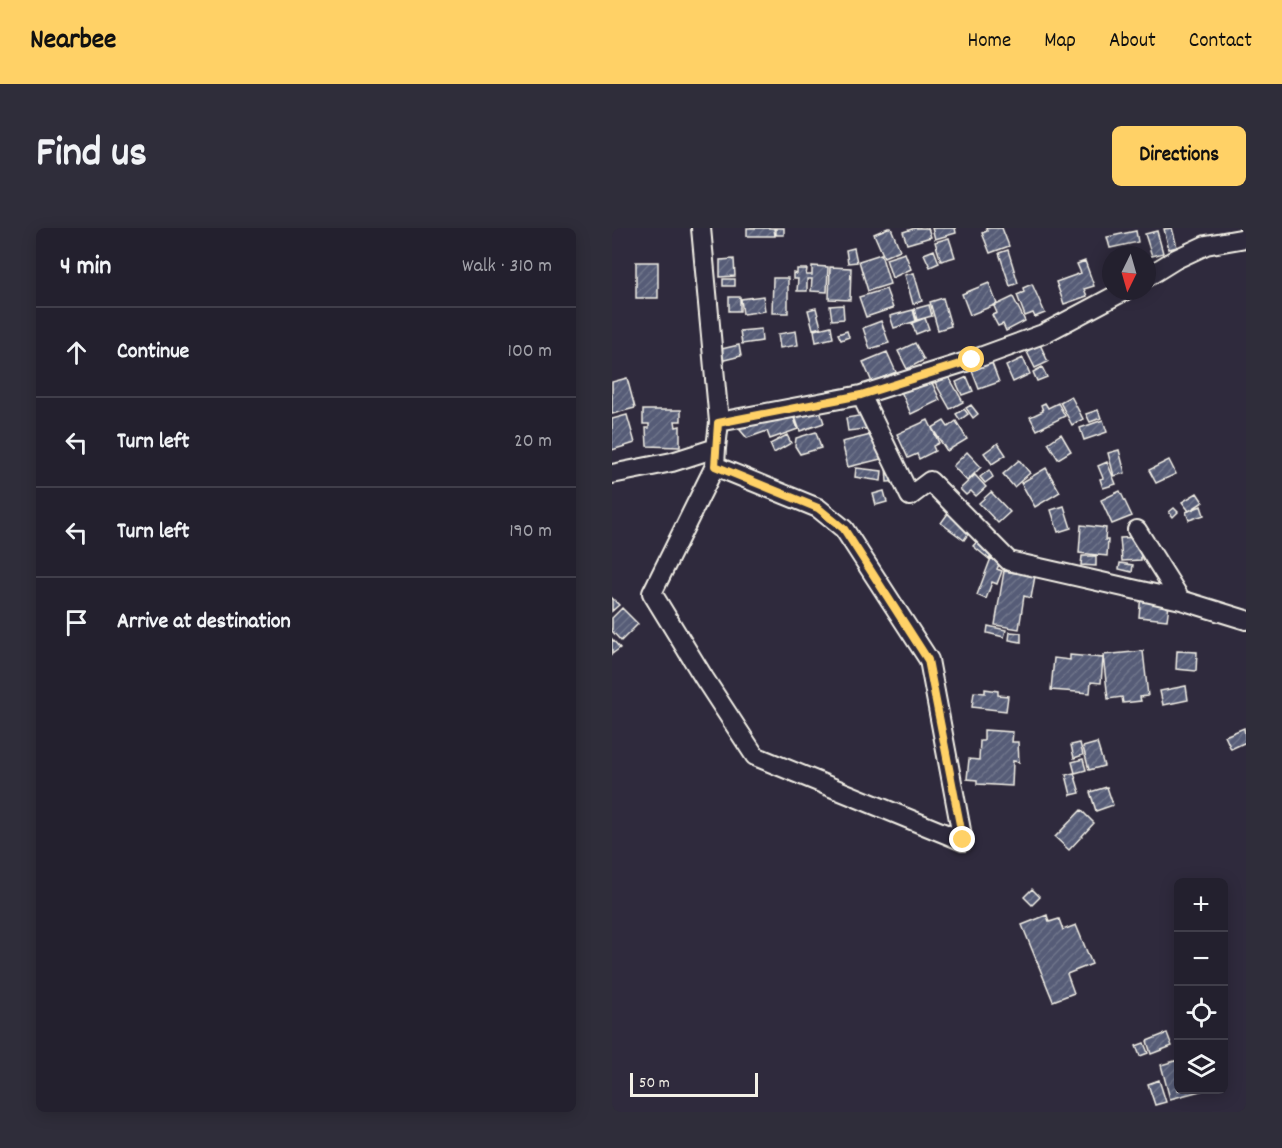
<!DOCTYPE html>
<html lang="en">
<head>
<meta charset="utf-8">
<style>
  body { margin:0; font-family:Dekko,sans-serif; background:#2f2d3a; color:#f1f3f6 }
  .controls { position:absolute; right:18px; bottom:18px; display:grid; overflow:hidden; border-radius:9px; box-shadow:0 3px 15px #0003 }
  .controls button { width:54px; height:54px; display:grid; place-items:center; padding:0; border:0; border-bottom:2px solid #403e4a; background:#23202e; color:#f1f3f6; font:30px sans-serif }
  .compass { position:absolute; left:490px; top:18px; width:54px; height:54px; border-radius:50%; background:#23202e; box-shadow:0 3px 15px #0003; rotate:185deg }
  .scale { position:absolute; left:18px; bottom:15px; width:128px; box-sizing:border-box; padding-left:6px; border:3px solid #f4f1e8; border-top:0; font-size:16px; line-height:21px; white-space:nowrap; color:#f4f1e8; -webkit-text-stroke:4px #2f2a3d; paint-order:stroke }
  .stop { position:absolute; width:18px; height:18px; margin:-14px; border:4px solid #ffd166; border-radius:50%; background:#fff }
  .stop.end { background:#ffd166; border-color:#fff; box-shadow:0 2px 6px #0008 }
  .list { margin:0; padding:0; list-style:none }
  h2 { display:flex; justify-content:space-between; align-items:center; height:78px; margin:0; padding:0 24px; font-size:26px }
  h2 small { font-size:20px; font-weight:400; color:#a3a3aa }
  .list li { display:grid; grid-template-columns:39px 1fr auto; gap:18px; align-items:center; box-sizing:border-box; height:90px; padding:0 24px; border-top:2px solid #403e4a }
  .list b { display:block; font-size:22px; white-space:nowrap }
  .list em { font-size:20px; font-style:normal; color:#a3a3aa }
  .icon { flex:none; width:33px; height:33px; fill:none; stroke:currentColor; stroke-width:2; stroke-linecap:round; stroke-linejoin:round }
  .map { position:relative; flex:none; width:634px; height:884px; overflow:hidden; border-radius:9px }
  header { display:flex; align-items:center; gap:36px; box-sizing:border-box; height:84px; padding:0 30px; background:#ffd166; color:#111 }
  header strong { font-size:28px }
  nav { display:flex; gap:33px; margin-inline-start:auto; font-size:21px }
  .intro { display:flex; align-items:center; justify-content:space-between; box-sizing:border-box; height:144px; padding:0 36px }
  h1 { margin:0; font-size:42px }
  .button { padding:15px 27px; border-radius:9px; background:#ffd166; color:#111; font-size:21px; font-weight:700 }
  main { display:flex; gap:36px; padding:0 36px }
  aside { flex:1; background:#23202e; border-radius:9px; box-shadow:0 3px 15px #0003 }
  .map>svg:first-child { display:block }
  .building { fill:url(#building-hatch); stroke:#f4f1e8; stroke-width:1.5 }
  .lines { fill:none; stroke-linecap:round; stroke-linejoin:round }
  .minor-casing { stroke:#f4f1e8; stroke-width:22 }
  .minor { stroke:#2f2a3d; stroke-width:18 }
  .route { stroke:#ffd166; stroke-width:8 }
</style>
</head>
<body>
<header>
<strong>Nearbee</strong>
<nav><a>Home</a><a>Map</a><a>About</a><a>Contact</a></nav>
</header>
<div class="intro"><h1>Find us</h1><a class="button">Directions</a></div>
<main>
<aside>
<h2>4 min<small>Walk · 310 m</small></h2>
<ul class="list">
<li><svg class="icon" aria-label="ahead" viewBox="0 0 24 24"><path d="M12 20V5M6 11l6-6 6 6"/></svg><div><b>Continue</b></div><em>100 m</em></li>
<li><svg class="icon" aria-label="left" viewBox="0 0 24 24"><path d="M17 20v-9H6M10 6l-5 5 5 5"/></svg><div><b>Turn left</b></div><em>20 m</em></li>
<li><svg class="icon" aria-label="left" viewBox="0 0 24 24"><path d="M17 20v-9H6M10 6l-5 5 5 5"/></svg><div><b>Turn left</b></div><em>190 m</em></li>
<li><svg class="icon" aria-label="arrive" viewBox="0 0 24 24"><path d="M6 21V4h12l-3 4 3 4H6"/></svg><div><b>Arrive at destination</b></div></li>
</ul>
</aside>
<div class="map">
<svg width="634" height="884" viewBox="0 0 634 884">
  <defs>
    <pattern id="building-hatch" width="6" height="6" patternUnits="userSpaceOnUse" patternTransform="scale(1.5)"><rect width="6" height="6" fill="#565c77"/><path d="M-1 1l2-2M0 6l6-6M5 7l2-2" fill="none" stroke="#6f748a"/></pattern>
  </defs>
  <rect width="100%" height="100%" fill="#2f2a3d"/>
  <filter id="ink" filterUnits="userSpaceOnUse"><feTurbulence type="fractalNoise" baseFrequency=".0167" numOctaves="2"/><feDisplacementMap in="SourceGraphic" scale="12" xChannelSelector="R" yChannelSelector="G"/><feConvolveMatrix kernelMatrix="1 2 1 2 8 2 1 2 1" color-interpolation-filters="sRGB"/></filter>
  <g filter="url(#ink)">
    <path class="building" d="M135 0H172V7H164V1H162L163 8H135Z
      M276 0H279L288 22 272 29 262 6Z
      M303 0H316L319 9 295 16 291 4Z
      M320 0H343L344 5 323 11Z
      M374 0H390L397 18 378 25 370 5 375 3Z
      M560 0 565 19 557 21 552 1Z
      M524 3 526 14 498 20 495 9Z
      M545 3 551 25 540 28 533 6Z
      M337 10 343 29 329 33 323 14Z
      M242 20 245 34 236 35 234 22Z
      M322 22 327 35 318 39 312 26Z
      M396 22 406 55 398 58 387 25Z
      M293 25 299 41 280 50 274 31Z
      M269 26 278 56 256 63 247 33Z
      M122 31 123 48 108 49V32Z
      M473 33 482 58 472 61 475 68 452 76 444 54 469 45 465 36Z
      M24 34H46V70H24Z
      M200 38 216 39 215 64 199 63 200 51H195V63H185L186 51H181V45L185 46V41H195L194 47H200Z
      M218 39 239 40 238 72 217 71Z
      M302 45 310 73 301 76 293 47Z
      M161 50H176V85H160Z
      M111 51H123V58H111Z
      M377 55 385 76 358 87 350 66Z
      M420 56 433 85 423 89 421 85 413 88 405 67 412 64 411 60Z
      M274 61 281 80 254 89 247 69Z
      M151 68 153 83 131 86 129 71Z
      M117 69H128V83H117Z
      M401 69 413 93 394 103 391 96 386 98 380 87 385 85 382 78Z
      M331 70 339 98 326 102 318 74Z
      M231 77 232 91 220 92 218 78Z
      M317 77 320 88 305 92 302 81Z
      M204 80 209 99 201 101 196 82Z
      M301 82 304 93 282 100 278 88Z
      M313 90 317 101 304 106 300 95Z
      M269 93 277 115 258 121 251 100Z
      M219 98 221 110 204 114 202 102Z
      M149 101 150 113 130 116 128 103Z
      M184 103 186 117 168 120 166 106Z
      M235 103 237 109 229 112 226 106Z
      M427 114 436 134 423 140 413 120Z
      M303 115 312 132 295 141 286 123Z
      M127 117 129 128 108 133 105 122Z
      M275 124 284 144 260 154 251 134Z
      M378 130 387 154 367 161 358 138Z
      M411 130 418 146 401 154 394 138Z
      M430 139 435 149 425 153 421 144Z
      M333 142 351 174 338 181 320 149Z
      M316 146 328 172 299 186 287 159Z
      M355 149 361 163 350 167 344 154Z
      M15 150 23 180 0 186V154Z
      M459 168 471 191 460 197 448 174Z
      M205 174 212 195 188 203 181 183Z
      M433 175 436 180 446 175 453 188 425 202 418 189 431 183 429 177Z
      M177 177 186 201 158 211 155 203 135 210 123 196Z
      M359 177 366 186 361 190 354 180Z
      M352 181 356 186 348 192 344 186Z
      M31 182H69V193H63L64 199 68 198V219L35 218 34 200H37V196H31Z
      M486 182 489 190 478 194 474 186Z
      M258 186 261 200 236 203 234 190Z
      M15 187 23 215 0 222V191Z
      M316 192 327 215 321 218 323 223 307 231 305 226 296 230 285 206Z
      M491 192 495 204 472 212 468 200Z
      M332 193 336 199 344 193 355 211 335 223 320 200Z
      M204 204 209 220 188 226 183 218 184 210Z
      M263 206 269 231 236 239 230 214Z
      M449 206 459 223 446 231 436 215Z
      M175 207 179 215 162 225 158 216Z
      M386 215 394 227 380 236 372 225Z
      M507 222 513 245 502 248 496 225Z
      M355 224 369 239 355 253 341 238Z
      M407 232 418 245 402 259 391 246Z
      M557 232 564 246 544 255 537 242Z
      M495 234 504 256 491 260 488 251 491 250 486 238Z
      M274 238 292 253 275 254Z
      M244 240 270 243 269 253 243 249Z
      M434 240 448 264 423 279 409 255Z
      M377 242 381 249 373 255 368 249Z
      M363 247 374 259 364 268 359 263 354 267 348 261Z
      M272 263 275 274 264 277 261 266Z
      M508 263 520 288 500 296 489 272Z
      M379 264 398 284 386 295 367 275Z
      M585 265 591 274 577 283 570 274Z
      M452 278 459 300 446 304 439 282Z
      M589 278 592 287 577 292 574 284Z
      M562 280 566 284 561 289 557 284Z
      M337 284 365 293 352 312 329 295Z
      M469 297 494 300 493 312H496L495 328 467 325Z
      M376 302 391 315 377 331 361 318Z
      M528 309 529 332 510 333 508 310Z
      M470 328H484V338L469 337Z
      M379 330 388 334 385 341 390 343 385 356 380 354 374 371 365 367Z
      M508 335 521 337 520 344 507 341Z
      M392 343 423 348 419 370 412 368 407 401 383 397Z
      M529 366 558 369 555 392 527 389Z
      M0 370 7 377 0 383Z
      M10 380 26 396 9 413 0 403V390Z
      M376 398 394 402 392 409 375 405Z
      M398 404 409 405V414L397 412Z
      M0 411 8 420 0 426Z
      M531 423 536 468 528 469 529 473 511 475 510 469 496 471 491 427Z
      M565 423 585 424 584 443 564 441Z
      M458 427 491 430 489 455 479 454 478 465 439 462 442 430 458 432Z
      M574 458 576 472 551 477 548 463Z
      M373 461 386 463V467L396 468 394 483 360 479 362 464 373 465Z
      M632 500 634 514 619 521 613 508Z
      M372 502 401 504 400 514H406L407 534 401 533 400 558 365 556V552L355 551 357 531 367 532 368 513H372Z
      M468 515 471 527 462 530 459 517Z
      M485 515 492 538 477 542 471 519Z
      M471 531 474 542 463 545 460 534Z
      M462 545 468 565 459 567 454 547Z
      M495 559 501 577 484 583 478 564Z
      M469 582 482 595 457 622 443 609Z
      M420 661 428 669 420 677 412 669Z
      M435 687 437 694 447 691 451 702 464 697 480 736 455 746 462 765 441 773 410 697Z
      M555 805 560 818 539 826 535 813Z
      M532 815 536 825 528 828 524 818Z
      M566 832V862H592L558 871 549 837Z
      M547 852 554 874 543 877 536 856Z"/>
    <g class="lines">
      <defs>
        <path id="minor" d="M535 49 564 31 594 17 634 10
          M249 167 298 268 318 253 397 333 569 372 634 392
          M107 194 249 167 360 132 431 106 512 63
          M104 220 103 238 206 280 232 301 317 432 351 613
          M103 238 40 365 92 450 143 528 351 613
          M0 246 60 234 104 220 107 194 89 0
          M525 302 569 372"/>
      </defs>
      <use href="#minor" class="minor-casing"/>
      <use href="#minor" class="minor"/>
    </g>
  </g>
  <g class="lines" filter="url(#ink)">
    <path class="route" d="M351 612 316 432 232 301 206 280 103 238 106 195 249 167 360 132"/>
  </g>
</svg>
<div class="controls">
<button>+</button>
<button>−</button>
<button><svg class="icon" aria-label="locate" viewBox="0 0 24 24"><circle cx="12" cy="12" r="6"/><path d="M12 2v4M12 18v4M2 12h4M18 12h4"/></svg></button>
<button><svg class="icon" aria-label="layers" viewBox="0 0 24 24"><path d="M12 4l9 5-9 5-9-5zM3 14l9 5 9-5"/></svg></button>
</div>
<svg class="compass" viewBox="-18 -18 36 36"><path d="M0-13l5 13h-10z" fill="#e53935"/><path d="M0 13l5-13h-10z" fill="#a3a3aa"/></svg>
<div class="scale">50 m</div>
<div class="stop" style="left:360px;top:132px"></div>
<div class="stop end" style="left:351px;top:612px"></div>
</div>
</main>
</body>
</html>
